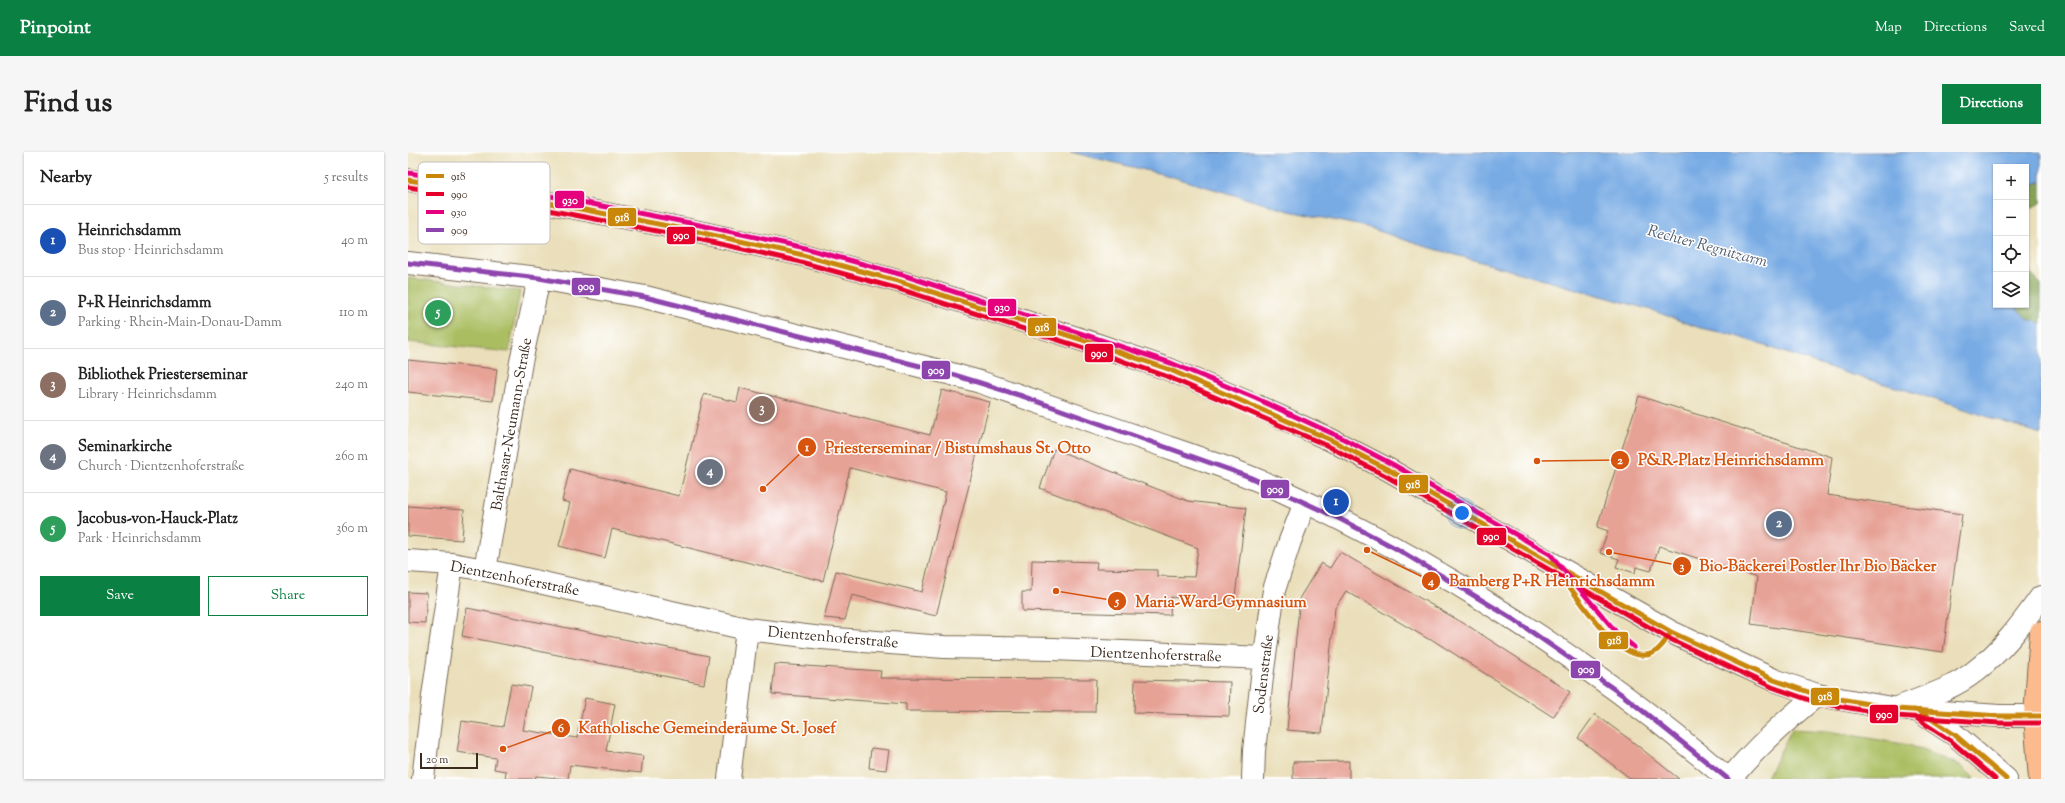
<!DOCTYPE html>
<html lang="en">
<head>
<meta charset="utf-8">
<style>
  body { margin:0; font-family:"Sorts Mill Goudy",serif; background:#f6f6f6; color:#222 }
  .controls { position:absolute; right:12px; top:12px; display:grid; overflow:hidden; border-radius:0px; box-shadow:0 1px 3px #0004 }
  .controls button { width:36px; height:36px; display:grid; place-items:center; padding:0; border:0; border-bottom:1px solid #e0e0e0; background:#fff; color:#222; font:20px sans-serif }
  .scale { position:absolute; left:12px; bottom:10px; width:58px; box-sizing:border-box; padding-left:4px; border:2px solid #3b2a1e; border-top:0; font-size:11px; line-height:14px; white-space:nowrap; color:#3b2a1e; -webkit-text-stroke:3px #fff; paint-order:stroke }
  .you { position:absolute; left:1054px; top:361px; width:14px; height:14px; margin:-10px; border:3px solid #fff; border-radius:50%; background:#1a73e8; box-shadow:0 0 0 6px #1a73e833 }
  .badge { display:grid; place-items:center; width:26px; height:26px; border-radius:50%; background:#0b8043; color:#fff; font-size:13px; font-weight:700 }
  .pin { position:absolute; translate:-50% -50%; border:2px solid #fff; box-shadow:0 1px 4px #0006 }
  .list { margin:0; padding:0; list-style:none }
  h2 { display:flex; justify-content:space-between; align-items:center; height:52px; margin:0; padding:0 16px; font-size:17px }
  h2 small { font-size:13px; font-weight:400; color:#767676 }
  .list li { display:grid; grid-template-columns:26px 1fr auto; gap:12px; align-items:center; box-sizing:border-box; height:72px; padding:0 16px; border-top:1px solid #e0e0e0 }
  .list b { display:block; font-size:15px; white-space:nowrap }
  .list p { margin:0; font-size:13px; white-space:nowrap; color:#767676 }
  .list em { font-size:13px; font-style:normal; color:#767676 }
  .actions { display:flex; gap:8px; padding:12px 16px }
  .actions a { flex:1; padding:9px 0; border:1px solid #0b8043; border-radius:0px; text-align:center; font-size:14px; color:#0b8043 }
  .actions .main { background:#0b8043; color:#fff }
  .icon { flex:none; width:22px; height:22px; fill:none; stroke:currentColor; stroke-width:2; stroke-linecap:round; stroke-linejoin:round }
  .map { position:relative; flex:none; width:1633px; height:627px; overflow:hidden; border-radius:0px }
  header { display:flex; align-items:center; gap:24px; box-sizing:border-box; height:56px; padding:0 20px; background:#0b8043; color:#fff }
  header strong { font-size:19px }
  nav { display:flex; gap:22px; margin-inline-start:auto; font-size:14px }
  .intro { display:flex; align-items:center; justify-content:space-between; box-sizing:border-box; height:96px; padding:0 24px }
  h1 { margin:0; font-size:28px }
  .button { padding:10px 18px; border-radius:0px; background:#0b8043; color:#fff; font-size:14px; font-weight:700 }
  main { display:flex; gap:24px; padding:0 24px }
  aside { flex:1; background:#fff; border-radius:0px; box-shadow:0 1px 3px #0004 }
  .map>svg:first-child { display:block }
  .green { fill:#aabd61; stroke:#727440 }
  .forest { fill:#87a457; stroke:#61673a }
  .water { fill:#78abe4; stroke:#5a6a81 }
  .building { fill:#e7a296 }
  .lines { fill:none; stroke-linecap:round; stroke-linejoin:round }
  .minor-casing { stroke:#786955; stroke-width:24 }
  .tertiary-casing { stroke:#786955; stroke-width:24 }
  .primary-casing { stroke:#786955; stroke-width:24 }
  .minor { stroke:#fff; stroke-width:22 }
  .tertiary { stroke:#fff; stroke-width:22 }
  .primary { stroke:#fbbb8d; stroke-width:22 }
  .bus-1-casing { stroke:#fff; stroke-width:8 }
  .bus-2-casing { stroke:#fff; stroke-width:8 }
  .bus-3-casing { stroke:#fff; stroke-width:8 }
  .bus-4-casing { stroke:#fff; stroke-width:8 }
  .bus-1 { stroke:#c88708; stroke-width:5 }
  .bus-2 { stroke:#e4002b; stroke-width:5 }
  .bus-3 { stroke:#e5007d; stroke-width:5 }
  .bus-4 { stroke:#8e44ad; stroke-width:5 }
  .labels { text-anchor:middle; stroke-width:3; stroke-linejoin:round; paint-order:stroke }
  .street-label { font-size:15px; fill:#3b2a1e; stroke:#fff }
  .water-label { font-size:16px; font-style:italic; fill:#535e6d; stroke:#fff }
  .key { fill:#fff; stroke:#c4bfbc; stroke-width:1 }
  .key-label { font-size:11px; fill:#3b2a1e }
  .leader { fill:none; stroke:#d7540e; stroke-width:1.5 }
  .callout-dot { fill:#d7540e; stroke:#fff; stroke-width:1.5 }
  .mark-label { font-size:12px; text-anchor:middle; font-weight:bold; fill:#fff }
  .callout-label { font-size:16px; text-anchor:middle; font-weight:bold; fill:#d7540e; stroke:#fff; stroke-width:3; stroke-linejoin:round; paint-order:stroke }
  .line-badge { stroke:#fff; stroke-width:1.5 }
  .badge-label { font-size:11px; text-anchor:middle; font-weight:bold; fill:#fff }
</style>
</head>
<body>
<header>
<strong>Pinpoint</strong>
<nav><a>Map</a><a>Directions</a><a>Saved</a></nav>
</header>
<div class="intro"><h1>Find us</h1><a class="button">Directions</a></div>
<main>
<aside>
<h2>Nearby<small>5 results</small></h2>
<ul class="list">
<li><span class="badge" style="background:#1a4fb4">1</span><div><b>Heinrichsdamm</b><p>Bus stop · Heinrichsdamm</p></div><em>40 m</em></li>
<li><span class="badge" style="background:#5c6f8a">2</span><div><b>P+R Heinrichsdamm</b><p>Parking · Rhein-Main-Donau-Damm</p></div><em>110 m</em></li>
<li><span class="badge" style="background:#8d6e63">3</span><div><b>Bibliothek Priesterseminar</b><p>Library · Heinrichsdamm</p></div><em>240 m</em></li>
<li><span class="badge" style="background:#6b7280">4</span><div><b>Seminarkirche</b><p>Church · Dientzenhoferstraße</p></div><em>260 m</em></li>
<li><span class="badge" style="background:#2e9e5b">5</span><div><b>Jacobus-von-Hauck-Platz</b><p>Park · Heinrichsdamm</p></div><em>360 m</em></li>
</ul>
<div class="actions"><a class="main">Save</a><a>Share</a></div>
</aside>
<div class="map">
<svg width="1633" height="627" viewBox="0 0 1633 627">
  <rect width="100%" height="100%" fill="#fff"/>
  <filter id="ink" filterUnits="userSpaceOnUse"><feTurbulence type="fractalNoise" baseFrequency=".025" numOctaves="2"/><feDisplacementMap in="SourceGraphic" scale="8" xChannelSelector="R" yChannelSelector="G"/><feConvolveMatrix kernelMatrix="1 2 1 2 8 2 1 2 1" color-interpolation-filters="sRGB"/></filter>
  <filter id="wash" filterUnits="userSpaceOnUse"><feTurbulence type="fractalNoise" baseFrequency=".012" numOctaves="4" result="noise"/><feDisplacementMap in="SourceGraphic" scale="16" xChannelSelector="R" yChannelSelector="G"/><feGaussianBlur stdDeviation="0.9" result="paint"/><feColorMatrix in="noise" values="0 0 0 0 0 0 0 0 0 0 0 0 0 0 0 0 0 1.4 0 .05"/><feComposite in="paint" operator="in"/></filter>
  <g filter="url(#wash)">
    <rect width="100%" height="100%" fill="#eadfba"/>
    <path class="green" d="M0 126 112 139 101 200 0 190Z
      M1384 577 1420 579 1501 593 1552 613 1567 627H1358Z"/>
    <path class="forest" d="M1633 29V51L1618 58V39L1626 32Z
      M1618 113 1620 119 1633 132V171L1619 167 1606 153H1618Z"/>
    <path class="water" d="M662 0H1633V29L1626 32 1618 39V15H1588V153H1606L1619 167 1633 171V282L1498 238 1441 222 1322 182 1292 176 1243 158 1009 92 959 75 881 59 758 23Z"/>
    <g id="blocks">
      <path class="building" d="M0 208 89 217 85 249 0 240Z
        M332 236 522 283 534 238 582 250 528 464 444 443 437 468 416 466 428 419 514 440 538 340 442 316 415 429 204 377 197 406 151 394 162 351 154 349 162 317 271 344 296 242 329 250Z
        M1231 244 1424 305 1419 343 1554 362 1535 500 1343 472 1349 425 1251 394 1243 419 1228 415 1227 421 1208 415 1211 407 1192 401 1200 379 1189 375Z
        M646 297 780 349 838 356 826 453 763 445 762 463 614 459V440H623L624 408 689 410 688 417 749 418V424L786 425 790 396 632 336Z
        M0 354 56 358 54 388 0 384Z
        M932 400 1062 475 1162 540 1145 565 1023 487 1022 488 938 439 927 456 914 581 879 578 892 445 913 411 922 416Z
        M0 440 19 441 17 471 0 470Z
        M59 456 301 504 296 532 54 484Z
        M367 512 473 519 472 526 688 527 687 560 498 559V552L364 542Z
        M727 528 822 530 821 564 726 561Z
        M103 532 123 535 115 578 169 586 177 546 207 552 198 599 235 604 233 621 162 613 160 627 128 624 127 627H97L98 619 86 617 88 606 49 600 54 569 95 575Z
        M1187 562 1225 590 1271 627H1223L1170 586Z
        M463 596 481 598 478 618 461 616Z
        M941 609V627H885V610Z"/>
    </g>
  </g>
  <g filter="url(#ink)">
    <use href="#blocks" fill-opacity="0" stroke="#786955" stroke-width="1"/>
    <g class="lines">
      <defs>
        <path id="minor" d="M0 111 131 126 237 145 540 221 572 230C628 249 685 269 742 289 785 304 829 318 870 337 1029 410 1187 513 1320 627
          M0 409 44 412 77 418 339 477 414 486 536 495 645 497 856 506
          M77 418 113 210 131 126
          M15 627 25 544 44 412
          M321 627 339 477
          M845 627 846 599 854 525 866 438 882 389 897 351
          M1322 627C1348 595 1377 569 1409 543"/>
        <path id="tertiary" d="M0 28 100 43 286 79 391 102 493 130 687 192 760 217 844 252 921 287 981 318 1263 480 1366 528 1409 543 1489 557 1591 564H1633
          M1492 555C1516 545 1545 537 1566 520 1594 499 1613 473 1633 445
          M1512 560 1547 583 1598 627"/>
        <path id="primary" d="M1632 627 1627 564 1633 480"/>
      </defs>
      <use href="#minor" class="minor-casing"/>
      <use href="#tertiary" class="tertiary-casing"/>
      <use href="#primary" class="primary-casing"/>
      <use href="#minor" class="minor"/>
      <use href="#tertiary" class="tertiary"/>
      <use href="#primary" class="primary"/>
      <defs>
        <path id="bus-1" d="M0 28 100 43 286 79 391 102 493 130 687 192 760 217 921 287 981 318 1263 480 1366 528 1409 543 1489 557 1591 564H1633
          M1160 433C1176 453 1214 516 1245 501 1253 497 1258 488 1263 480
          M1506 558 1511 559 1547 583 1598 627"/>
        <path id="bus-2" d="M0 35 99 50 285 86 389 109 491 137 685 199 758 224 918 293 978 324 1260 486 1364 535 1407 550 1488 564 1591 571H1633
          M1508 566 1543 589 1587 627"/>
        <path id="bus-3" d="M1 21 101 36 287 72 393 95 495 123 763 211 847 246 932 285 984 312 1142 402 1209 481 1226 495"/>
        <path id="bus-4" d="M0 111 131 126 237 145 540 221 614 244 839 324 930 366 989 397 1105 467 1216 544 1320 627"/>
      </defs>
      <use href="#bus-1" class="bus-1-casing"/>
      <use href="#bus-2" class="bus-2-casing"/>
      <use href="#bus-3" class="bus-3-casing"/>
      <use href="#bus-4" class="bus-4-casing"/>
      <use href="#bus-1" class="bus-1"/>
      <use href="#bus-2" class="bus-2"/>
      <use href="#bus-3" class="bus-3"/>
      <use href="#bus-4" class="bus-4"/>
    </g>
  </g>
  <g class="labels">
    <g class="street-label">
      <text transform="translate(103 272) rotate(-80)" y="5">Balthasar-Neumann-Straße</text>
      <text transform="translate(107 426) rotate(11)" y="5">Dientzenhoferstraße</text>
      <text transform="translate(425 485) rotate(5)" y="5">Dientzenhoferstraße</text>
      <text transform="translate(748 502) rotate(2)" y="5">Dientzenhoferstraße</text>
      <text transform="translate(855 522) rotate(-83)" y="5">Sodenstraße</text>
    </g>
    <g class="water-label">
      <text transform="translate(1300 93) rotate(15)" y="6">Rechter Regnitzarm</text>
    </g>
  </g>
  <rect x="10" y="10" width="132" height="82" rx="6" class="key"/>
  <rect x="18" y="22" width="18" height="4" fill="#c88708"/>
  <rect x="18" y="40" width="18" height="4" fill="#e4002b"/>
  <rect x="18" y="58" width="18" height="4" fill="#e5007d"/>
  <rect x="18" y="76" width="18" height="4" fill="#8e44ad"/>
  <g class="key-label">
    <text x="43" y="28">918</text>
    <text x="43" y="46">990</text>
    <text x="43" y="64">930</text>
    <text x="43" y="82">909</text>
  </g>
  <path class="leader" d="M355 337L399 295M1129 309L1212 308M1201 400L1274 414M959 398L1023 429M648 439L709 449M95 597L153 576"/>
  <g class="callout-dot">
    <circle cx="355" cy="337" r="4"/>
    <circle cx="1129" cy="309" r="4"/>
    <circle cx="1201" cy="400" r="4"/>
    <circle cx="959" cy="398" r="4"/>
    <circle cx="648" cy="439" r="4"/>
    <circle cx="95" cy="597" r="4"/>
    <circle cx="399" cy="295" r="10"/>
    <circle cx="1212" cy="308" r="10"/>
    <circle cx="1274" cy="414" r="10"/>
    <circle cx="1023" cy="429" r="10"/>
    <circle cx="709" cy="449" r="10"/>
    <circle cx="153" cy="576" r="10"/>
  </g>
  <g class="mark-label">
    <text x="399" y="299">1</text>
    <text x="1212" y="312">2</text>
    <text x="1274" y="418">3</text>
    <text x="1023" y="433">4</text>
    <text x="709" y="453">5</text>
    <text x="153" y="580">6</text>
  </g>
  <g class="callout-label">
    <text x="550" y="301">Priesterseminar / Bistumshaus St. Otto</text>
    <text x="1323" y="313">P&amp;R-Platz Heinrichsdamm</text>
    <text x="1410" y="419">Bio-Bäckerei Postler Ihr Bio Bäcker</text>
    <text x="1144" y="434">Bamberg P+R Heinrichsdamm</text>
    <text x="813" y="455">Maria-Ward-Gymnasium</text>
    <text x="299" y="581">Katholische Gemeinderäume St. Josef</text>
  </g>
  <g class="line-badge">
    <rect x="146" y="38" width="31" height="19" rx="4" fill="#e5007d"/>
    <rect x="199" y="55" width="30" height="20" rx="4" fill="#c88708"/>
    <rect x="258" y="74" width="30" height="19" rx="4" fill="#e4002b"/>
    <rect x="163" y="125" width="30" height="19" rx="4" fill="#8e44ad"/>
    <rect x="579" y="146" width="30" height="19" rx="4" fill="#e5007d"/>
    <rect x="619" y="165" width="30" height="20" rx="4" fill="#c88708"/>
    <rect x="676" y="191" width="30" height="20" rx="4" fill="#e4002b"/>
    <rect x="513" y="208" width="30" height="20" rx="4" fill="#8e44ad"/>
    <rect x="990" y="322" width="31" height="20" rx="4" fill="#c88708"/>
    <rect x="852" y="327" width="30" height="20" rx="4" fill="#8e44ad"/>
    <rect x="1068" y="375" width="31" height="19" rx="4" fill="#e4002b"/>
    <rect x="1190" y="479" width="31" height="19" rx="4" fill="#c88708"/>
    <rect x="1162" y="508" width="31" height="19" rx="4" fill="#8e44ad"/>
    <rect x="1402" y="535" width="30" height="19" rx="4" fill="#c88708"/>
    <rect x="1461" y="552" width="30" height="20" rx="4" fill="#e4002b"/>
  </g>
  <g class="badge-label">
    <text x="162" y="52">930</text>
    <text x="214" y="69">918</text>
    <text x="273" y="87">990</text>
    <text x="178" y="138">909</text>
    <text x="594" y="159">930</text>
    <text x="634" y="179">918</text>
    <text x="691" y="205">990</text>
    <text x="528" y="222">909</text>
    <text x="1005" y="336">918</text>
    <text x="867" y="341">909</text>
    <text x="1083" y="388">990</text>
    <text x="1206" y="492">918</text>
    <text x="1178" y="521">909</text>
    <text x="1417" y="548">918</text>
    <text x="1476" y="566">990</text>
  </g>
</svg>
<div class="controls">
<button>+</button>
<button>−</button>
<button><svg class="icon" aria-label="locate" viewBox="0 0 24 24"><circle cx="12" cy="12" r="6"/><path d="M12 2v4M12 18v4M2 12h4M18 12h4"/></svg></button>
<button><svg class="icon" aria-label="layers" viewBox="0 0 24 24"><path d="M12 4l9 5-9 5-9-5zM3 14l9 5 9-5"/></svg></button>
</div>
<div class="scale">20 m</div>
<div class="you"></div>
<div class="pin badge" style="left:928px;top:350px;background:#1a4fb4">1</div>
<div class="pin badge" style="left:1371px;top:372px;background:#5c6f8a">2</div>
<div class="pin badge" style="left:354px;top:257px;background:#8d6e63">3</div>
<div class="pin badge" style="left:302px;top:320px;background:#6b7280">4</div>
<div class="pin badge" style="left:30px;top:161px;background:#2e9e5b">5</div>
</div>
</main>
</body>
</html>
